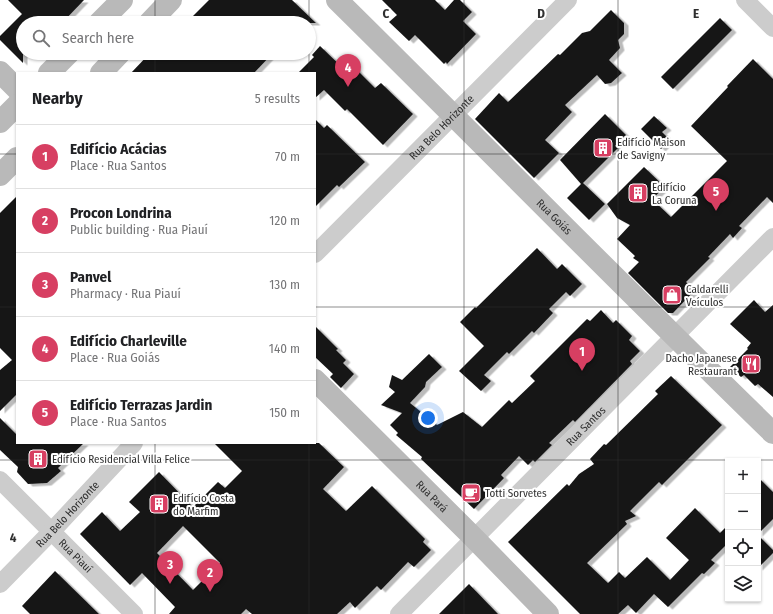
<!DOCTYPE html>
<html lang="en">
<head>
<meta charset="utf-8">
<style>
  body { margin:0; font-family:"Fira Sans Condensed",sans-serif; background:#f6f6f6; color:#202124 }
  .controls { position:absolute; right:12px; bottom:12px; display:grid; overflow:hidden; border-radius:0px; box-shadow:0 1px 3px #0004 }
  .controls button { width:36px; height:36px; display:grid; place-items:center; padding:0; border:0; border-bottom:1px solid #e0e0e0; background:#fff; color:#202124; font:20px sans-serif }
  .you { position:absolute; left:428px; top:418px; width:14px; height:14px; margin:-10px; border:3px solid #fff; border-radius:50%; background:#1a73e8; box-shadow:0 0 0 6px #1a73e833 }
  .badge { display:grid; place-items:center; width:26px; height:26px; border-radius:50%; background:#d73f62; color:#fff; font-size:13px; font-weight:700 }
  .pin { position:absolute; translate:-50% -33px; filter:drop-shadow(0 1px 2px #0008) }
  .pin::after { content:''; position:absolute; top:21px; width:14px; height:12px; background:inherit; clip-path:polygon(0 0,100% 0,50% 100%) }
  .list { margin:0; padding:0; list-style:none }
  h2 { display:flex; justify-content:space-between; align-items:center; height:52px; margin:0; padding:0 16px; font-size:17px }
  h2 small { font-size:13px; font-weight:400; color:#757577 }
  .list li { display:grid; grid-template-columns:26px 1fr auto; gap:12px; align-items:center; box-sizing:border-box; height:64px; padding:0 16px; border-top:1px solid #e0e0e0 }
  .list b { display:block; font-size:15px; white-space:nowrap }
  .list p { margin:0; font-size:13px; white-space:nowrap; color:#757577 }
  .list em { font-size:13px; font-style:normal; color:#757577 }
  .icon { flex:none; width:22px; height:22px; fill:none; stroke:currentColor; stroke-width:2; stroke-linecap:round; stroke-linejoin:round }
  .map { position:relative; flex:none; width:773px; height:614px; overflow:hidden }
  .search { position:absolute; background:#fff; box-shadow:0 1px 3px #0004; left:16px; top:16px; width:300px; height:44px; display:flex; align-items:center; gap:10px; box-sizing:border-box; padding:0 14px; border-radius:22px; color:#757577; font-size:15px }
  .panel { position:absolute; background:#fff; box-shadow:0 1px 3px #0004; left:16px; top:72px; width:300px; height:372px; border-radius:0px }
  .map>svg:first-child { display:block }
  .building { fill:#161616; fill-rule:evenodd; filter:url(#shadow) }
  .lines { fill:none; stroke-linecap:round; stroke-linejoin:round }
  .street { stroke:#ccc; stroke-width:18 }
  .secondary { stroke:#b9b9b9; stroke-width:22 }
  .grid { fill:none; stroke:#2f2f2f; stroke-width:1; stroke-opacity:0.55 }
  .labels { text-anchor:middle; stroke-width:4; stroke-linejoin:round; paint-order:stroke }
  .street-label { font-size:11px; fill:#2f2f2f; stroke:#fff }
  .poi-label { font-size:11px; fill:#2f2f2f; stroke:#fff; text-anchor:start }
  .grid-label { font-size:13px; text-anchor:middle; font-weight:bold; fill:#2f2f2f; stroke:#fff; stroke-width:4; stroke-linejoin:round; paint-order:stroke }
</style>
</head>
<body>
<div class="map">
<svg width="773" height="614" viewBox="0 0 773 614">
  <defs>
    <filter id="shadow"><feDropShadow dx="4.5" dy="2.5" stdDeviation="0" flood-color="#0004"/></filter>
  </defs>
  <rect width="100%" height="100%" fill="#fff"/>
  <path class="building" d="M8 0H84L62 23H23V63L0 40V36L22 14Z
    M209 0H292L316 23H186Z
    M382 0H435L445 10 454 0H460L472 12 463 21 476 34 447 64 446 62 444 64 415 35 409 41 389 22 397 15Z
    M611 10 624 23V34L618 40 620 48 609 60 622 73 611 83 605 84 597 75 565 105 572 112 545 140 559 153 534 178 475 119 499 93 508 102 558 54 560 55 582 33 590 31Z
    M720 18 732 30 673 89 661 77Z
    M320 46 345 70 351 64 375 88 381 83 413 114 383 145 347 109 345 111 324 90 315 98V73H298L314 57 312 55Z
    M150 53H273L254 73H131Z
    M753 59 773 79V203L767 197 739 226 742 228 733 238 730 234 708 257 710 258 686 282 695 290 673 313H668L628 273 639 262 633 258 635 256 617 239 630 225 617 218 607 204 644 167 665 187 652 199 671 217 727 161 691 126 728 87 727 86Z
    M605 114 626 135 615 146 618 148 583 183 605 204 589 220 567 198 581 184 560 160Z
    M654 116 667 128 662 132 670 140 661 149 641 129Z
    M315 119 324 128 327 125 365 162 339 187 337 185 315 207Z
    M17 196V394L0 411V370L12 360 0 348V213Z
    M537 248 557 269 562 264 582 284 570 296 566 292 549 309 553 313 534 333 532 331 509 354 507 352 484 375 491 381 481 391 459 371 484 346 460 322 475 307 476 308Z
    M754 300 765 312 773 305V397L758 384 755 386 744 375 741 377 730 367 748 349 747 348 751 343 730 324Z
    M601 310 613 323 616 320 632 336 629 340 640 351 630 361 632 364 575 422 573 420 549 443 552 445 535 462 533 460 528 465 519 456 501 475 504 478 474 509 421 459 422 457 396 435 398 433 390 425 402 413 381 405 395 392 389 387 392 375 402 380 429 354 442 367 426 382 425 387 410 403 437 425 463 412 482 427 509 400 512 403 535 381 530 376 587 319 590 321Z
    M315 326 338 349 336 350 346 360 343 363 354 374 341 388 330 377 333 374 315 357Z
    M671 376 722 425 662 485 659 482 630 511 636 516 625 521 627 524 587 563 608 583 619 572 625 578 647 557 670 580 689 560 666 538 695 508 720 533 728 525V543L711 560 715 563 704 574 702 573 668 607 654 594 636 613 628 605 618 614H580L508 542 567 484 569 486 579 474 594 464 590 459 604 444 606 445 658 394 655 391Z
    M0 418 17 435V443H84L58 468 61 471 47 483 28 484 17 472 18 467 0 450Z
    M214 443H319L344 467 323 489 346 511 372 486 425 539 423 542 431 550 414 567 408 562 381 590 377 586 355 608 350 602 337 614H252L246 609 241 614H169L175 607 142 573 130 585 80 534 102 512 120 531 140 512 129 502 159 472 193 507 218 482 225 488 242 471ZM183 526 220 563 193 590 157 553Z
    M758 477 773 492V519L758 534Z
    M758 535 773 550V553L758 568Z
    M55 571 99 614H30L22 606Z
    M469 584 498 614H439Z"/>
  <g class="lines">
    <g class="street">
      <path d="M745 0 773 28"/>
      <path id="s1" d="M315 254 568 0"/>
      <path id="s2" d="M0 480 134 614"/>
      <path id="s3" d="M0 584 51 532 134 443"/>
      <path id="s4" d="M399 614 773 237"/>
    </g>
    <g class="secondary">
      <path id="s5" d="M337 0C483 144 626 290 773 433"/>
      <path d="M99 23 122 0"/>
      <path d="M149 23 171 0"/>
      <path d="M0 72 17 89"/>
      <path d="M49 73 69 53"/>
      <path d="M101 73 120 53"/>
      <path d="M0 122 17 105"/>
      <path d="M0 175 17 158"/>
      <path id="s6" d="M315 380 474 538 548 614"/>
    </g>
  </g>
  <path class="grid" d="M155 0V23M309 0V73M464 0V614M618 0V614M155 53V73M0 154H17M315 154H773M0 307H17M315 307H773M155 443V614M309 443V614M0 460H773"/>
  <defs>
    <symbol id="building-square" viewBox="-11 -11 22 22"><rect x="-9" y="-9" width="18" height="18" rx="4" fill="#d73f62" stroke="#fff"/><path d="M-4-6H4V6H1V3H-1V6H-4ZM-2.5-4.3h1.7v1.8h-1.7ZM.8-4.3h1.7v1.8H.8ZM-2.5-1h1.7V.8h-1.7ZM.8-1h1.7V.8H.8Z" fill="#fff"/></symbol>
    <symbol id="shop-square" viewBox="-11 -11 22 22"><rect x="-9" y="-9" width="18" height="18" rx="4" fill="#d73f62" stroke="#fff"/><path d="M-5-2.5h2.3a2.7 3.5 0 0 1 5.4 0H5L5.5 6h-11ZM-1.5-2.5h3a1.5 2.3 0 0 0-3 0Z" fill="#fff"/></symbol>
    <symbol id="restaurant-square" viewBox="-11 -11 22 22"><rect x="-9" y="-9" width="18" height="18" rx="4" fill="#d73f62" stroke="#fff"/><path d="M-5-6h1v4h1v-4h1v4h1v-4h1v5L-1.5 .5V6h-2V.5L-5-1ZM5-6V6H3V1.5H1.5Q1.5-4 5-6Z" fill="#fff"/></symbol>
    <symbol id="cafe-square" viewBox="-11 -11 22 22"><rect x="-9" y="-9" width="18" height="18" rx="4" fill="#d73f62" stroke="#fff"/><path d="M-5.5-4.5H6V0H3Q3 3.5 0 3.5H-2.5Q-5.5 3.5-5.5 0ZM3-3.2v2h1.7v-2ZM-6 4.5H4V6H-6Z" fill="#fff"/></symbol>
  </defs>
  <g fill-rule="evenodd">
    <use href="#building-square" x="592" y="137" width="22" height="22"/>
    <use href="#building-square" x="627" y="182" width="22" height="22"/>
    <use href="#shop-square" x="661" y="284" width="22" height="22"/>
    <use href="#restaurant-square" x="740" y="353" width="22" height="22"/>
    <use href="#building-square" x="27" y="448" width="22" height="22"/>
    <use href="#cafe-square" x="460" y="482" width="22" height="22"/>
    <use href="#building-square" x="148" y="493" width="22" height="22"/>
  </g>
  <g class="labels">
    <g class="street-label">
      <text dy="4" stroke="none"><textPath href="#s1" startOffset="179">Rua Belo Horizonte</textPath></text>
      <text dy="4" stroke="none"><textPath href="#s5" startOffset="307">Rua Goiás</textPath></text>
      <text dy="4" stroke="none"><textPath href="#s4" startOffset="265">Rua Santos</textPath></text>
      <text dy="4" stroke="none"><textPath href="#s6" startOffset="165">Rua Pará</textPath></text>
      <text dy="4" stroke="none"><textPath href="#s3" startOffset="97">Rua Belo Horizonte</textPath></text>
      <text dy="4" stroke="none"><textPath href="#s2" startOffset="107">Rua Piauí</textPath></text>
    </g>
    <g class="poi-label">
      <text x="617" y="146">Edifício Maison<tspan x="617" dy="13">de Savigny</tspan></text>
      <text x="652" y="191">Edifício<tspan x="652" dy="13">La Coruna</tspan></text>
      <text x="686" y="293">Caldarelli<tspan x="686" dy="13">Veículos</tspan></text>
      <text x="737" y="362" text-anchor="end">Dacho Japanese<tspan x="737" dy="13">Restaurant</tspan></text>
      <text x="52" y="463">Edifício Residencial Villa Felice</text>
      <text x="485" y="497">Totti Sorvetes</text>
      <text x="173" y="502">Edifício Costa<tspan x="173" dy="13">do Marfim</tspan></text>
    </g>
  </g>
  <g class="grid-label">
    <text x="386" y="18">C</text>
    <text x="541" y="18">D</text>
    <text x="696" y="18">E</text>
    <text x="13" y="542">4</text>
  </g>
</svg>
<div class="controls">
<button>+</button>
<button>−</button>
<button><svg class="icon" aria-label="locate" viewBox="0 0 24 24"><circle cx="12" cy="12" r="6"/><path d="M12 2v4M12 18v4M2 12h4M18 12h4"/></svg></button>
<button><svg class="icon" aria-label="layers" viewBox="0 0 24 24"><path d="M12 4l9 5-9 5-9-5zM3 14l9 5 9-5"/></svg></button>
</div>
<div class="you"></div>
<div class="pin badge" style="left:582px;top:371px">1</div>
<div class="pin badge" style="left:210px;top:592px">2</div>
<div class="pin badge" style="left:170px;top:584px">3</div>
<div class="pin badge" style="left:348px;top:87px">4</div>
<div class="pin badge" style="left:716px;top:211px">5</div>
<div class="search"><svg class="icon" aria-label="search" viewBox="0 0 24 24"><circle cx="10" cy="10" r="6"/><path d="M15 15l6 6"/></svg>Search here</div>
<section class="panel">
<h2>Nearby<small>5 results</small></h2>
<ul class="list">
<li><span class="badge">1</span><div><b>Edifício Acácias</b><p>Place · Rua Santos</p></div><em>70 m</em></li>
<li><span class="badge">2</span><div><b>Procon Londrina</b><p>Public building · Rua Piauí</p></div><em>120 m</em></li>
<li><span class="badge">3</span><div><b>Panvel</b><p>Pharmacy · Rua Piauí</p></div><em>130 m</em></li>
<li><span class="badge">4</span><div><b>Edifício Charleville</b><p>Place · Rua Goiás</p></div><em>140 m</em></li>
<li><span class="badge">5</span><div><b>Edifício Terrazas Jardin</b><p>Place · Rua Santos</p></div><em>150 m</em></li>
</ul>
</section>
</div>
</body>
</html>
